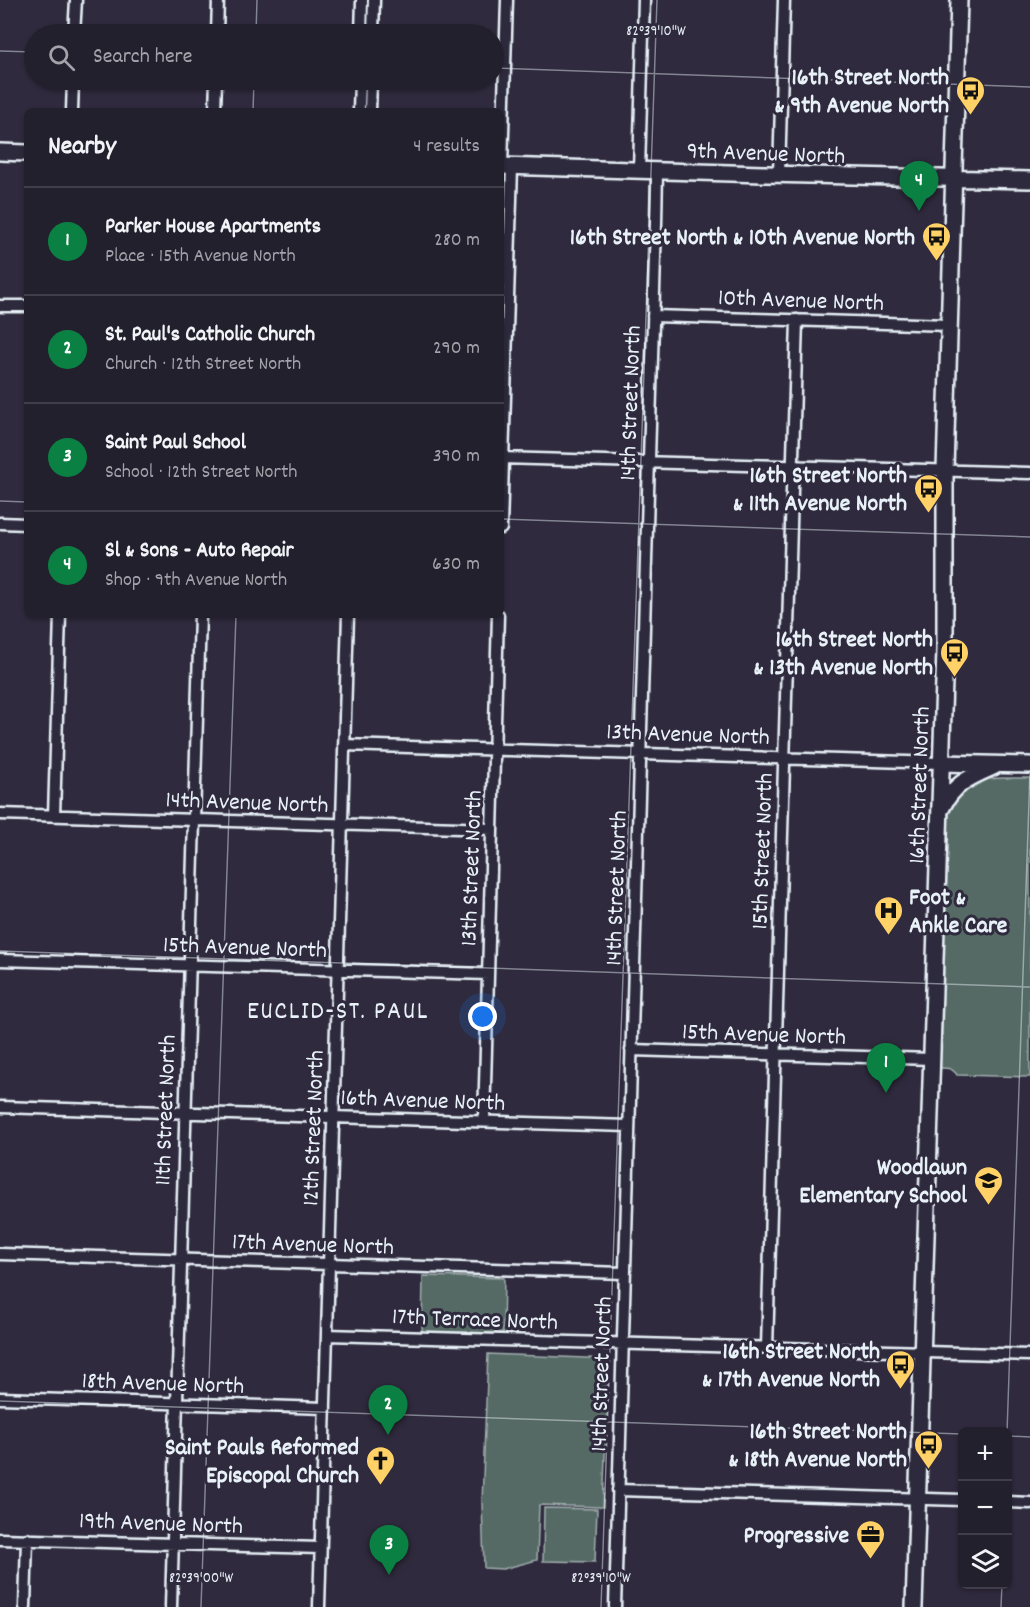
<!DOCTYPE html>
<html lang="en">
<head>
<meta charset="utf-8">
<style>
  body { margin:0; font-family:Dekko,sans-serif; background:#2f2d3a; color:#f1f3f6 }
  .controls { position:absolute; right:18px; bottom:18px; display:grid; overflow:hidden; border-radius:9px; box-shadow:0 2px 4px #0004 }
  .controls button { width:54px; height:54px; display:grid; place-items:center; padding:0; border:0; border-bottom:2px solid #403e4a; background:#23202e; color:#f1f3f6; font:30px sans-serif }
  .you { position:absolute; left:483px; top:1017px; width:21px; height:21px; margin:-15px; border:4px solid #fff; border-radius:50%; background:#1a73e8; box-shadow:0 0 0 9px #1a73e833 }
  .badge { display:grid; place-items:center; width:39px; height:39px; border-radius:50%; background:#0b8043; color:#fff; font-size:20px; font-weight:700 }
  .pin { position:absolute; translate:-50% -50px; filter:drop-shadow(0 2px 3px #0008) }
  .pin::after { content:''; position:absolute; top:32px; width:21px; height:18px; background:inherit; clip-path:polygon(0 0,100% 0,50% 100%) }
  .list { margin:0; padding:0; list-style:none }
  h2 { display:flex; justify-content:space-between; align-items:center; height:78px; margin:0; padding:0 24px; font-size:26px }
  h2 small { font-size:20px; font-weight:400; color:#a3a3aa }
  .list li { display:grid; grid-template-columns:39px 1fr auto; gap:18px; align-items:center; box-sizing:border-box; height:108px; padding:0 24px; border-top:2px solid #403e4a }
  .list b { display:block; font-size:22px; white-space:nowrap }
  .list p { margin:0; font-size:20px; white-space:nowrap; color:#a3a3aa }
  .list em { font-size:20px; font-style:normal; color:#a3a3aa }
  .icon { flex:none; width:33px; height:33px; fill:none; stroke:currentColor; stroke-width:2; stroke-linecap:round; stroke-linejoin:round }
  .map { position:relative; flex:none; width:1030px; height:1607px; overflow:hidden }
  .search { position:absolute; background:#23202e; box-shadow:0 2px 4px #0004; left:24px; top:24px; width:480px; height:66px; display:flex; align-items:center; gap:15px; box-sizing:border-box; padding:0 21px; border-radius:33px; color:#a3a3aa; font-size:22px }
  .panel { position:absolute; background:#23202e; box-shadow:0 2px 4px #0004; left:24px; top:108px; width:480px; height:510px; border-radius:9px }
  .map>svg:first-child { display:block }
  .green { fill:#576b65; stroke:#a0aeae; stroke-width:1.5 }
  .lines { fill:none; stroke-linecap:round; stroke-linejoin:round }
  .street-casing { stroke:#e8f1f8; stroke-width:15 }
  .secondary-casing { stroke:#e8f1f8; stroke-width:20 }
  .street { stroke:#2f2a3d; stroke-width:10 }
  .secondary { stroke:#2f2a3d; stroke-width:15 }
  .ticks { fill:none; stroke:#e8f1f8; stroke-width:1.5; stroke-opacity:0.45 }
  .labels { text-anchor:middle; stroke-width:6; stroke-linejoin:round; paint-order:stroke }
  .poi-label { font-size:24px; font-weight:bold; fill:#e8f1f8; stroke:#2f2a3d; text-anchor:end }
  .street-label { font-size:24px; fill:#e8f1f8; stroke:#2f2a3d }
  .neighbourhood-label { font-size:26px; letter-spacing:1.5px; fill:#e8f1f8; stroke:#2f2a3d }
  .ticks-label { font-size:15px; text-anchor:middle; fill:#e8f1f8; stroke:#2f2a3d; stroke-width:6; stroke-linejoin:round; paint-order:stroke }
</style>
</head>
<body>
<div class="map">
<svg width="1030" height="1607" viewBox="0 0 1030 1607">
  <rect width="100%" height="100%" fill="#2f2a3d"/>
  <filter id="ink" filterUnits="userSpaceOnUse"><feTurbulence type="fractalNoise" baseFrequency=".0167" numOctaves="2"/><feDisplacementMap in="SourceGraphic" scale="12" xChannelSelector="R" yChannelSelector="G"/><feConvolveMatrix kernelMatrix="1 2 1 2 8 2 1 2 1" color-interpolation-filters="sRGB"/></filter>
  <g filter="url(#ink)">
    <path class="green" d="M1002 778H1030V1077L957 1075C952 1067 946 1068 938 1068L948 818C952 800 960 788 977 781 984 778 995 779 1002 778Z
      M423 1276 504 1278 503 1333 422 1332Z
      M488 1354 609 1359 603 1507 539 1505 537 1560 503 1569 484 1568 482 1502Z
      M544 1508 597 1509 595 1562 543 1561Z"/>
    <g class="lines">
      <defs>
        <path id="street" d="M74 34 76 0
          M217 34 218 0
          M361 34 362 0
          M373 34 374 0
          M72 111 73 80
          M215 111 216 80
          M359 111 360 80
          M370 111 371 80
          M502 166 507 0
          M639 170 644 0
          M779 174 784 0
          M0 306H27
          M653 316 949 325
          M501 458 1030 473
          M0 523 27 524
          M501 528 512 167
          M344 745 941 763
          M0 814 492 829
          M54 816 60 615
          M0 960 488 974
          M631 1050 932 1059
          M0 1107 629 1126
          M484 1121 498 615
          M0 1254 624 1273
          M327 1335 1030 1355
          M767 1348 797 320
          M0 1398 325 1408
          M618 1490 962 1500
          M1008 1502 1030 1503
          M0 1539 320 1548
          M25 1607 27 1539
          M171 1607 200 615
          M319 1607 348 615
          M615 1607 656 223 657 171"/>
        <path id="secondary" d="M0 152 27 153
          M501 166C677 172 854 177 1030 180
          M941 763 1030 765
          M941 809C954 783 970 777 995 766
          M914 1607 945 650V470L959 0"/>
      </defs>
      <use href="#street" class="street-casing"/>
      <use href="#secondary" class="secondary-casing"/>
      <use href="#street" class="street"/>
      <use href="#secondary" class="secondary"/>
    </g>
  </g>
  <path class="ticks" d="M256 34 257 0M0 51 34 52M494 68 1030 87M253 111 254 80M0 501 27 502M501 519 1030 537M0 951 1030 987M0 1401 962 1434M1007 1432 1030 773M1008 1436 1030 1437M201 1607 236 615M601 1607 657 0M1001 1607 1002 1584"/>
  <defs>
    <symbol id="bus-pin" viewBox="-11 -11 22 30"><path d="M0 17L-7.5 6A9.5 9.5 0 1 1 7.5 6Z" fill="#ffd166" stroke="#2f2a3d"/><path d="M-5-6H5V4H4V6H2V4H-2V6H-4V4H-5ZM-3.5-4V0h7V-4ZM-3.5 1.2v1.5H-2V1.2ZM2 1.2v1.5H3.5V1.2Z" fill="#111"/></symbol>
    <symbol id="hospital-pin" viewBox="-11 -11 22 30"><path d="M0 17L-7.5 6A9.5 9.5 0 1 1 7.5 6Z" fill="#ffd166" stroke="#2f2a3d"/><path d="M-5-5h3v3.5h4V-5h3V5h-3V1.5h-4V5h-3Z" fill="#111"/></symbol>
    <symbol id="school-pin" viewBox="-11 -11 22 30"><path d="M0 17L-7.5 6A9.5 9.5 0 1 1 7.5 6Z" fill="#ffd166" stroke="#2f2a3d"/><path d="M0-5L7-2L0 1L-7-2ZM-4 1L0 2.5L4 1V4Q0 6-4 4Z" fill="#111"/></symbol>
    <symbol id="church-pin" viewBox="-11 -11 22 30"><path d="M0 17L-7.5 6A9.5 9.5 0 1 1 7.5 6Z" fill="#ffd166" stroke="#2f2a3d"/><path d="M-1.2-6h2.4v3.5h3.3v2.4h-3.3V6h-2.4V-.1h-3.3v-2.4h3.3Z" fill="#111"/></symbol>
    <symbol id="office-pin" viewBox="-11 -11 22 30"><path d="M0 17L-7.5 6A9.5 9.5 0 1 1 7.5 6Z" fill="#ffd166" stroke="#2f2a3d"/><path d="M-6-3h4V-5.5h4V-3h4V5H-6ZM-1-4.5V-3h2v-1.5ZM-6 0V1H6V0Z" fill="#111"/></symbol>
  </defs>
  <g fill-rule="evenodd">
    <use href="#bus-pin" x="954" y="74" width="33" height="45"/>
    <use href="#bus-pin" x="920" y="220" width="33" height="45"/>
    <use href="#bus-pin" x="912" y="472" width="33" height="45"/>
    <use href="#bus-pin" x="938" y="636" width="33" height="45"/>
    <use href="#hospital-pin" x="872" y="894" width="33" height="45"/>
    <use href="#school-pin" x="972" y="1164" width="33" height="45"/>
    <use href="#bus-pin" x="884" y="1348" width="33" height="45"/>
    <use href="#bus-pin" x="912" y="1428" width="33" height="45"/>
    <use href="#church-pin" x="364" y="1444" width="33" height="45"/>
    <use href="#office-pin" x="854" y="1518" width="33" height="45"/>
  </g>
  <g class="labels">
    <g class="poi-label">
      <text x="949" y="84">16th Street North<tspan x="949" dy="28">&amp; 9th Avenue North</tspan></text>
      <text x="915" y="244">16th Street North &amp; 10th Avenue North</text>
      <text x="907" y="482">16th Street North<tspan x="907" dy="28">&amp; 11th Avenue North</tspan></text>
      <text x="933" y="646">16th Street North<tspan x="933" dy="28">&amp; 13th Avenue North</tspan></text>
      <text x="909" y="904" text-anchor="start">Foot &amp;<tspan x="909" dy="28">Ankle Care</tspan></text>
      <text x="967" y="1174">Woodlawn<tspan x="967" dy="28">Elementary School</tspan></text>
      <text x="880" y="1358">16th Street North<tspan x="880" dy="28">&amp; 17th Avenue North</tspan></text>
      <text x="907" y="1438">16th Street North<tspan x="907" dy="28">&amp; 18th Avenue North</tspan></text>
      <text x="359" y="1454">Saint Pauls Reformed<tspan x="359" dy="28">Episcopal Church</tspan></text>
      <text x="849" y="1542">Progressive</text>
    </g>
    <g class="street-label">
      <text transform="translate(766 152) rotate(2)" y="8">9th Avenue North</text>
      <text transform="translate(801 299) rotate(2)" y="8">10th Avenue North</text>
      <text transform="translate(629 403) rotate(-88)" y="8">14th Street North</text>
      <text transform="translate(688 733) rotate(2)" y="8">13th Avenue North</text>
      <text transform="translate(918 785) rotate(-88)" y="8">16th Street North</text>
      <text transform="translate(247 801) rotate(2)" y="8">14th Avenue North</text>
      <text transform="translate(761 851) rotate(-88)" y="8">15th Street North</text>
      <text transform="translate(470 868) rotate(-88)" y="8">13th Street North</text>
      <text transform="translate(615 888) rotate(-88)" y="8">14th Street North</text>
      <text transform="translate(245 946) rotate(2)" y="8">15th Avenue North</text>
      <text transform="translate(764 1033) rotate(2)" y="8">15th Avenue North</text>
      <text transform="translate(423 1099) rotate(2)" y="8">16th Avenue North</text>
      <text transform="translate(164 1110) rotate(-88)" y="8">11th Street North</text>
      <text transform="translate(312 1128) rotate(-88)" y="8">12th Street North</text>
      <text transform="translate(313 1243) rotate(2)" y="8">17th Avenue North</text>
      <text transform="translate(475 1318) rotate(2)" y="8">17th Terrace North</text>
      <text transform="translate(600 1374) rotate(-88)" y="8">14th Street North</text>
      <text transform="translate(163 1382) rotate(2)" y="8">18th Avenue North</text>
      <text transform="translate(161 1522) rotate(2)" y="8">19th Avenue North</text>
    </g>
    <g class="neighbourhood-label">
      <text x="338" y="1018">EUCLID-ST. PAUL</text>
    </g>
  </g>
  <g class="ticks-label">
    <text x="656" y="35">82°39'10"W</text>
    <text x="201" y="1582">82°39'00"W</text>
    <text x="601" y="1582">82°39'10"W</text>
  </g>
</svg>
<div class="controls">
<button>+</button>
<button>−</button>
<button><svg class="icon" aria-label="layers" viewBox="0 0 24 24"><path d="M12 4l9 5-9 5-9-5zM3 14l9 5 9-5"/></svg></button>
</div>
<div class="you"></div>
<div class="pin badge" style="left:886px;top:1093px">1</div>
<div class="pin badge" style="left:388px;top:1435px">2</div>
<div class="pin badge" style="left:389px;top:1575px">3</div>
<div class="pin badge" style="left:919px;top:211px">4</div>
<div class="search"><svg class="icon" aria-label="search" viewBox="0 0 24 24"><circle cx="10" cy="10" r="6"/><path d="M15 15l6 6"/></svg>Search here</div>
<section class="panel">
<h2>Nearby<small>4 results</small></h2>
<ul class="list">
<li><span class="badge">1</span><div><b>Parker House Apartments</b><p>Place · 15th Avenue North</p></div><em>280 m</em></li>
<li><span class="badge">2</span><div><b>St. Paul's Catholic Church</b><p>Church · 12th Street North</p></div><em>290 m</em></li>
<li><span class="badge">3</span><div><b>Saint Paul School</b><p>School · 12th Street North</p></div><em>390 m</em></li>
<li><span class="badge">4</span><div><b>Sl &amp; Sons - Auto Repair</b><p>Shop · 9th Avenue North</p></div><em>630 m</em></li>
</ul>
</section>
</div>
</body>
</html>
